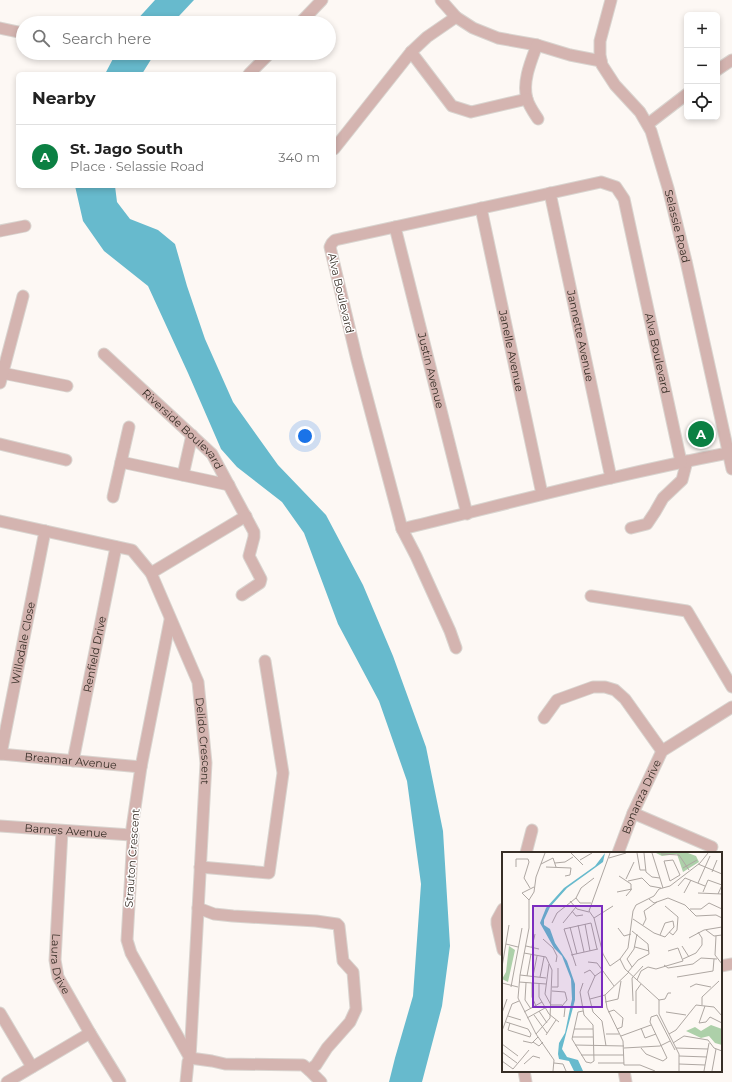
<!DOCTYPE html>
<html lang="en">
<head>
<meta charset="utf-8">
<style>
  body { margin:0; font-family:Montserrat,sans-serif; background:#f6f6f6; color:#222 }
  .controls { position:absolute; right:12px; top:12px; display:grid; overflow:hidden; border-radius:6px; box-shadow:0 2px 6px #0003 }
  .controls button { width:36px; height:36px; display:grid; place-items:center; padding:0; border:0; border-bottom:1px solid #e0e0e0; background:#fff; color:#222; font:20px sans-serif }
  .you { position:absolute; left:305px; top:436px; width:14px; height:14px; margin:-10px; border:3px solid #fff; border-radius:50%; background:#1a73e8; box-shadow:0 0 0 6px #1a73e833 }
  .badge { display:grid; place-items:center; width:26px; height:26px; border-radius:50%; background:#0b8043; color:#fff; font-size:13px; font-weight:700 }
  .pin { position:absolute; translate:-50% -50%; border:2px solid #fff; box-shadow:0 1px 4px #0006 }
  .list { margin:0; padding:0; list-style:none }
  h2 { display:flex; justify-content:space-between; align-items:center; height:52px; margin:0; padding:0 16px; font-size:17px }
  h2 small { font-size:13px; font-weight:400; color:#767676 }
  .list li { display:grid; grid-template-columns:26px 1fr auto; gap:12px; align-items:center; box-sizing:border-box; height:64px; padding:0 16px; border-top:1px solid #e0e0e0 }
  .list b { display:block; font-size:15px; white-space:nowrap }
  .list p { margin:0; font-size:13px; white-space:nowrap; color:#767676 }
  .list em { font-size:13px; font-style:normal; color:#767676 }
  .icon { flex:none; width:22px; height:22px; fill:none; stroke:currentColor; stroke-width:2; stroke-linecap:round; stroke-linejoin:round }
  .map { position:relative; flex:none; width:732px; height:1082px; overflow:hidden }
  .search { position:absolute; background:#fff; box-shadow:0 2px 6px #0003; left:16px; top:16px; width:320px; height:44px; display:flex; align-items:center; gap:10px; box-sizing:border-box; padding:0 14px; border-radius:22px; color:#767676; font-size:15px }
  .panel { position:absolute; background:#fff; box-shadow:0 2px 6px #0003; left:16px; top:72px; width:320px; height:116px; border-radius:6px }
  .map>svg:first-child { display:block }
  .water { fill:#67bacd }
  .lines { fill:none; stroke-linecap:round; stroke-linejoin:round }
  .minor-casing { stroke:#d9d4cf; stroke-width:13 }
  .minor { stroke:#d4b4b0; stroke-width:11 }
  .labels { text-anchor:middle; stroke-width:3; stroke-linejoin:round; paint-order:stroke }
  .street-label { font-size:11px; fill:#372e26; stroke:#fff }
  .inset-road { fill:none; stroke:#aea7a2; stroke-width:1 }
  .view { fill:#7b2cbf; fill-opacity:0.15; stroke:#7b2cbf; stroke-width:2 }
  .inset-edge { fill:none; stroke:#372e26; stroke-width:2 }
</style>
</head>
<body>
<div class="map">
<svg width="732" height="1082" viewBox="0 0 732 1082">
  <rect width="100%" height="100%" fill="#fdf8f4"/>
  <path class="water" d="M155 0H194L179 16 175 23H134Z
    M116 53H155L142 74H105Z
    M75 186H115L117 202 130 219 158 230 175 244 187 286 205 339 233 402 278 465 326 515 363 585 393 656 426 747 443 831 450 946 442 1006 422 1082H389L395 1058 413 996 421 884 407 781 379 701 338 624 304 533 282 502 237 467 221 449 188 373 148 286 104 251 83 221Z"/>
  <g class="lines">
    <defs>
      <g id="minor">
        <path d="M441 0 456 17 473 28 498 38 537 45 570 55 601 61"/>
        <path id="s1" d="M611 0 600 41V55L602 65 615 85 640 112 651 131 668 188 686 261 732 469"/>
        <path d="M300 23 322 0"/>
        <path d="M0 28 23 33"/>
        <path d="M537 45C531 61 522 82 527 99 529 106 534 113 538 119"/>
        <path d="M411 52 452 106 471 112 527 99"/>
        <path d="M717 70 732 60"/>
        <path d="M249 74 270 53"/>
        <path d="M648 124 687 94"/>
        <path d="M334 149 411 52 427 37 456 17"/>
        <path id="s2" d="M550 193 611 478"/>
        <path id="s3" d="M481 208 542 494"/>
        <path id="s4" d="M395 227 467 514"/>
        <path d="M0 231 25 226"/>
        <path id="s5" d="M104 354 212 454 254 532V537L249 556 261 579 260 583 242 595"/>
        <path d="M2 373 67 386"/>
        <path d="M0 383 23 296"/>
        <path d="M0 444 66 460"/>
        <path d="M121 462 229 485"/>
        <path d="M183 475 192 435"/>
        <path d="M113 497 129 427"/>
        <path id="s6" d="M0 521 132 550 151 573 198 682 206 763 190 1058 188 1062 186 1082"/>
        <path d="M631 528 647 524 655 512 663 498 682 480 687 461"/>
        <path d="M402 529C510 503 618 474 728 453"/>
        <path d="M151 573 246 516"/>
        <path d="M591 596 687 611 732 687"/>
        <path d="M170 620 141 767 131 835 133 836 127 940 131 953 190 1058 212 1061 225 1064 303 1065 309 1070 321 1082"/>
        <path id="s7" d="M456 648 450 631 416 556 402 529 357 360 330 247 332 243 335 240 601 182 616 187 624 199 681 462"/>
        <path d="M544 718 557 700 593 687H605L615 690 625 699 662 751"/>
        <path id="s8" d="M0 754 141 767"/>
        <path id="s9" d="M1 754 45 531"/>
        <path id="s10" d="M73 761 116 547"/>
        <path d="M633 813 712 847"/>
        <path id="s11" d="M0 826 131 835"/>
        <path id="s12" d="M62 831 55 960 58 977 90 1033 120 1082"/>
        <path d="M526 853 532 830"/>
        <path id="s13" d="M618 853 633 813 662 751 732 707"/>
        <path d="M200 867 269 873 283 773 265 661"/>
        <path d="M198 908 214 914 233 916 316 921 337 924 339 926 343 961 353 972 356 1009 350 1022 327 1048 316 1065 309 1070"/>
        <path d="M503 909 497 920V924L503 950"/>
        <path d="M721 966 732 964"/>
        <path d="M0 1013 32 1067"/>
        <path d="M524 1071 526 1082"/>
        <path d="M624 1071 626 1082"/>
        <path d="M7 1082 90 1033"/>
      </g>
    </defs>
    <use href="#minor" class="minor-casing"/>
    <use href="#minor" class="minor"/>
  </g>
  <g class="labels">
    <g class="street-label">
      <text dy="4" stroke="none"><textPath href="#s1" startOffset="248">Selassie Road</textPath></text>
      <text transform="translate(341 293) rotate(77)" y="4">Alva Boulevard</text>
      <text dy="4" stroke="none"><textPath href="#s2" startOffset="146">Jannette Avenue</textPath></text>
      <text dy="4" stroke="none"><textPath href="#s3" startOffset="146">Janelle Avenue</textPath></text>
      <text dy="4" stroke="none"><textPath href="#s7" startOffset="891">Alva Boulevard</textPath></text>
      <text dy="4" stroke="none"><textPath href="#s4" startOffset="148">Justin Avenue</textPath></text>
      <text dy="4" stroke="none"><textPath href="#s5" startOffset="109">Riverside Boulevard</textPath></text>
      <text dy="4" stroke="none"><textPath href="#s9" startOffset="113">Willodale Close</textPath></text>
      <text dy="4" stroke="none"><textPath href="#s10" startOffset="109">Renfield Drive</textPath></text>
      <text dy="4" stroke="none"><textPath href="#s6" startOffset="343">Delido Crescent</textPath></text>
      <text dy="4" stroke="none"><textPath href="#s8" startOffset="71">Breamar Avenue</textPath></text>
      <text dy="4" stroke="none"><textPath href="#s13" startOffset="61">Bonanza Drive</textPath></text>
      <text dy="4" stroke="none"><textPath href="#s11" startOffset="66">Barnes Avenue</textPath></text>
      <text transform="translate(132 858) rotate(-86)" y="4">Strauton Crescent</text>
      <text dy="4" stroke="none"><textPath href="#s12" startOffset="134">Laura Drive</textPath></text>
    </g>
  </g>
  <g transform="translate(502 852)">
    <rect width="220" height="220" fill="#fdf8f4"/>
    <path d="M154 1H186L194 4 197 10 181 20 175 2 160 4ZM7 94 13 98 6 130 0 127 4 120ZM209 173 220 177V193L213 191 207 184 199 186 184 179 193 175 199 179Z" fill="#add0a9"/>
    <path d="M103 1 101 10 65 36 48 55 42 68V73L48 77 53 91 65 109 73 132V148L60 197 65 205 76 208 81 219H72L67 209 57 207 56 202 57 191 63 181 70 147 69 127 60 104 52 96 38 71 44 56 62 36 93 14Z" fill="#67bacd"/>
    <path class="inset-road" d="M43 1 34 25 32 40 27 48V76L18 123 16 146 34 182 52 208 51 219M69 1 81 13M108 1 87 59 92 66 101 102 108 114 118 107 126 96 131 59 134 53 152 44 157 37 168 34 198 11 206 1M135 1 138 18H144M142 1 144 20 150 25 158 26M150 1 161 36M159 2 177 3 187 18M107 6 124 1M78 8 90 1M171 8 178 23 168 29 162 9ZM53 11 63 10 71 5M39 12 51 6 54 15M196 12 220 22M14 15V7H26L27 10 22 26 28 36M44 15 69 16 68 23 63 24M181 16 195 8M210 20 215 8M117 24 129 32V38L124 44M124 27 132 10M126 29 140 26 148 34 159 36M196 31 208 4M176 34 183 26 203 34M115 40 130 37M201 40 206 28 220 33 216 42M182 41 189 28M196 41 220 42M147 47 152 51 166 46 183 53 194 64 214 63 220 66M27 48 20 41 32 35M68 49 75 57 87 60M89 51H78L74 46 79 36 92 26M163 54 176 65 175 78 171 83 167 80M188 57H199L207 51 220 57M70 59 74 64 81 63M92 66 111 54M131 67 152 81 163 85 172 75 171 69 163 71 158 83M50 71 55 61 74 46M61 71 74 55M83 72 88 99M76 73 82 100M141 73 144 67 142 59 155 50M68 75 75 102M116 76 122 84 129 82M204 78 212 84 220 83M214 84 213 103 220 112M187 86 202 78 220 75M41 87 51 96 55 104 54 110M4 92 16 95M24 94 37 97M180 94 187 105M30 95 33 82M133 95 147 99M22 101 44 105 50 118 48 166 34 182M69 103 96 97M118 107 123 117 157 148V162L177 202V219M181 107 194 101 200 93V86L196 80M86 110 95 111 112 134M47 112 43 142 49 153H60L63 156 62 165M162 113 166 116 191 112 199 106 215 107M74 114 62 77 89 71 95 97M0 115 7 73M130 115 125 107 132 97 135 82M100 119 93 124 86 140 91 160 100 169 104 194M126 120 136 108 147 102 146 92 130 79M127 120 103 143 105 156 121 189 122 213H138L153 219M82 121 88 118 93 124M18 123 44 126M25 124 29 102M31 124 35 104M38 125 42 105M175 125 211 119 212 107M135 128 139 119 146 115 154 117 181 109 176 96 166 99M17 130 44 132M0 131 16 135M24 131 23 148 29 157M30 131V145L34 154M81 131 78 140 82 163 91 173 92 209 89 211 84 210 70 187 76 160 81 159M37 132V145L47 162 57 170M9 135 20 76M50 135H56V116M188 135 194 132 209 135M50 139 63 140 65 148 60 154M88 147 103 143M157 148 163 147 166 141H169M131 149 130 126 141 114M103 150 116 147 119 129M200 153V145L217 129M203 154 197 171 204 170 208 165 220 171M37 159 45 171M22 160 40 150M106 160 112 158 121 166 120 175 115 177M164 160 184 163M0 161 5 147M134 162V139L139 132M32 163 45 181M6 164 19 168M25 166 43 156M4 170 26 177M8 171 6 178 28 185 29 182 26 177M139 176 143 186 154 182M72 177H91M0 179 10 152 17 149M104 182H117M167 182 174 178 194 153 212 155 220 164M44 183 54 168M119 184 149 173M70 185H91M21 189 30 191 36 185M31 190 37 194 41 190M171 191 182 184 206 188 212 196 220 199M0 192 16 204M73 193 122 194M122 196 158 194 168 189M139 196 144 202 161 209 165 206 148 170 149 165 155 163 173 198M174 196 206 197M0 200 15 211M79 203H122M177 204 205 205M0 209 11 217M52 211 61 212 64 219M96 211H122M22 212 31 204 38 206M177 212 203 213M11 217 27 198M202 219 207 191M210 219 214 197"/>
    <path class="view" d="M31 54H100V155H31Z"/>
    <rect width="220" height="220" class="inset-edge"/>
  </g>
</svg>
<div class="controls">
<button>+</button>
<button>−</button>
<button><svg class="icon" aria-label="locate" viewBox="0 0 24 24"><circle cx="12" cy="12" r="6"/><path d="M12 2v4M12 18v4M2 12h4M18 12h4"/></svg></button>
</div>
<div class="you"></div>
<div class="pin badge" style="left:701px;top:434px">A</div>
<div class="search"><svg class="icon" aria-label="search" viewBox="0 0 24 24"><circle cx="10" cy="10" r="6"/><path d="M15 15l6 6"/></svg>Search here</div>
<section class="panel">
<h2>Nearby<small></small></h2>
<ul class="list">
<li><span class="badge">A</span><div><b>St. Jago South</b><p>Place · Selassie Road</p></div><em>340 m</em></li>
</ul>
</section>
</div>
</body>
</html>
